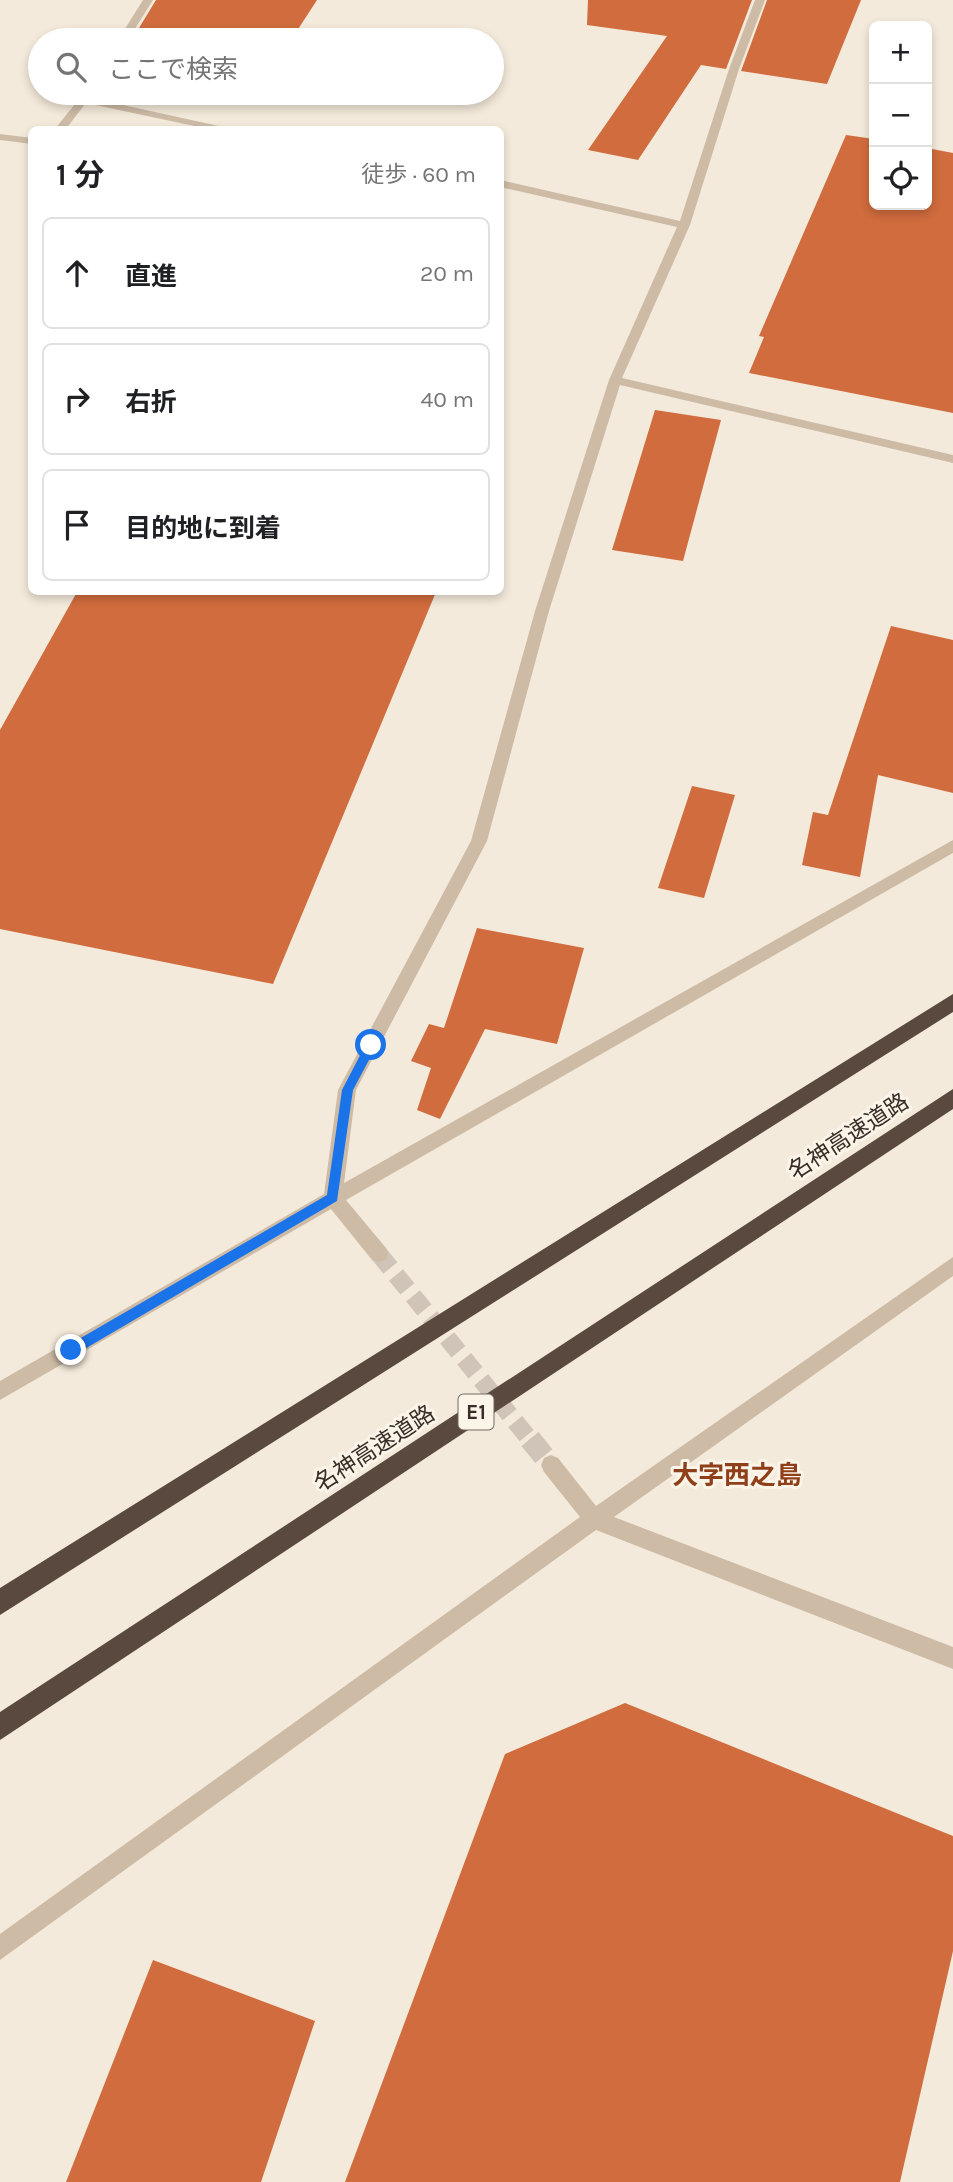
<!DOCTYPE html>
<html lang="ja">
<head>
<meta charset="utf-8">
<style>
  body { margin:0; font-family:Karla,"Noto Sans JP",sans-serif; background:#f2f2f2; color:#202124 }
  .controls { position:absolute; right:21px; top:21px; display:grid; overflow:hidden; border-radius:10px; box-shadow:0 4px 10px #0003 }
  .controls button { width:63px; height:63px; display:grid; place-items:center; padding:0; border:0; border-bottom:2px solid #e0e0e0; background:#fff; color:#202124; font:35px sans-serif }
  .stop { position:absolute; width:21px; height:21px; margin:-16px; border:5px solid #1a73e8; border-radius:50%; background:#fff }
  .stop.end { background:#1a73e8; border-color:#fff; box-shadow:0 2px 7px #0008 }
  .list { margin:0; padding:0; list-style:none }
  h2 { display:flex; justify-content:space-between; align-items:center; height:91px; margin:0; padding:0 28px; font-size:30px }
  h2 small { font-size:23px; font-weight:400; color:#757577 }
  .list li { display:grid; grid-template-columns:46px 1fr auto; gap:21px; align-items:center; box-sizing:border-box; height:112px; margin:0 14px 14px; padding:0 14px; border:2px solid #e0e0e0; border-radius:10px }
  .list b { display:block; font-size:26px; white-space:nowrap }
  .list em { font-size:23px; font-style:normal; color:#757577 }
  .icon { flex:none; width:38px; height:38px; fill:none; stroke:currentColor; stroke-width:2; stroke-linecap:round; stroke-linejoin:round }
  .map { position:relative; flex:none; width:953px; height:2182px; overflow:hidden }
  .search { position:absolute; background:#fff; box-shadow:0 4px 10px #0003; left:28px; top:28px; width:476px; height:77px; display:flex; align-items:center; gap:18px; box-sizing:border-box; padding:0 24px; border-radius:38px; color:#757577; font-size:26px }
  .panel { position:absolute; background:#fff; box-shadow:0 4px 10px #0003; left:28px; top:126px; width:476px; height:469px; border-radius:10px }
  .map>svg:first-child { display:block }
  .building { fill:#d06c3d }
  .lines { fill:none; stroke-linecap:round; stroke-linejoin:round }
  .minor-tunnel-far1 { stroke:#cfc4b7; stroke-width:18; stroke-dasharray:18 9; stroke-linecap:butt }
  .minor-tunnel { stroke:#cfc4b7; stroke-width:22; stroke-dasharray:22 11; stroke-linecap:butt }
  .minor { fill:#cdbba6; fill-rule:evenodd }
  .motorway { fill:#5a493e; fill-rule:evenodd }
  .route { fill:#1a73e8 }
  .labels { text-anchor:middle; stroke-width:6; stroke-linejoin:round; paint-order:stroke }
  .shield { fill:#fbf4e8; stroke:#736961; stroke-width:2 }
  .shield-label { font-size:21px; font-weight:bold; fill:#392e27 }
  .street-label { font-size:23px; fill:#392e27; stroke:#fbf4e8 }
  .quarter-label { font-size:26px; font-weight:bold; fill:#8f3f19; stroke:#fbf4e8 }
</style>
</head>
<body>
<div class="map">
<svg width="953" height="2182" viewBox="0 0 953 2182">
  <rect width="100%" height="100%" fill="#f4eadb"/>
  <path class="building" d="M156 0H317L291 40H234L139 28Z
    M588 0H752L726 69 701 65 638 160 588 150 667 36 587 25Z
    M767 0H861L827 84 741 71Z
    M846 135 874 139V205H927V148L953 153V413L749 373 764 337 759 336Z
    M655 410 721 420 683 561 612 550Z
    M77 592H436L273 984 0 929V730Z
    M891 626 953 640V793L878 775 860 877 802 865 813 812 828 815Z
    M692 786 735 795 704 898 658 888Z
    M477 928 584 948 557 1044 485 1029 440 1119 417 1110 431 1068 411 1061 429 1024 444 1028Z
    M625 1703 953 1836V1951L900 2182H345L505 1754Z
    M153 1960 315 2021 261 2182H66Z"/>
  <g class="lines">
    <path class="minor-tunnel-far1" d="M379 1254 531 1441"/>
    <path class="minor-tunnel" d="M530 1439 551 1465"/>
    <path class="minor" d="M143 0H153L128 40H118Z
      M755 0H765L739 69 690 225 622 378 953 455V463L620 385 549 611 487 841 356 1090 344 1183 953 840V853L346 1200 386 1248 388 1254 386 1260 379 1262 372 1260 331 1209 0 1400V1381L324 1194 338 1090 471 841 535 611 609 380 677 227 500 187V180L680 221 729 69Z
      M84 93H94L91 98 237 130H213L86 103 65 130H54Z
      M0 134 32 138V144L0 140Z
      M953 1257V1276L614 1517 953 1647V1669L596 1530 0 1960V1934L580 1517 544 1472 541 1465 544 1458 551 1455 558 1458 596 1506Z"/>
    <path class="motorway" d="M953 994V1012L0 1615V1588Z
      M953 1089V1109L0 1740V1712Z"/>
  </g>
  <path class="route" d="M371 1040 377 1045 353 1090 337 1201 76 1354H67V1346L327 1195 342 1090 367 1042Z"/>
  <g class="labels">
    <rect class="shield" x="458.5" y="1394.5" width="35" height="35" rx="5"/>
    <g class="shield-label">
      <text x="476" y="1419">E1</text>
    </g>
    <g class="street-label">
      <text transform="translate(848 1136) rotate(-33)" y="8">名神高速道路</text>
      <text transform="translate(374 1448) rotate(-33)" y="8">名神高速道路</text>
    </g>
    <g class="quarter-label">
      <text x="737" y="1484">大字西之島</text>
    </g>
  </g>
</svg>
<div class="controls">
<button>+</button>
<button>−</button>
<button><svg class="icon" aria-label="locate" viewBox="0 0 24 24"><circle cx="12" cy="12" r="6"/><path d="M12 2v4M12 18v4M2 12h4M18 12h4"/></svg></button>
</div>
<div class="stop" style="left:371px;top:1045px"></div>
<div class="stop end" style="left:71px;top:1350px"></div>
<div class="search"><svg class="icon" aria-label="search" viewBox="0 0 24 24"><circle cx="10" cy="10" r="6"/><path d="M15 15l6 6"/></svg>ここで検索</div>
<section class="panel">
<h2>1 分<small>徒歩 · 60 m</small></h2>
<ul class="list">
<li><svg class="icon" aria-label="ahead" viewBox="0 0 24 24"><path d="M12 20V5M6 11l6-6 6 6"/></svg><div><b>直進</b></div><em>20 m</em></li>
<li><svg class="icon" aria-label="right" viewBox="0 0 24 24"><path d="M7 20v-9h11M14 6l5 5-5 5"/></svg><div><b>右折</b></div><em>40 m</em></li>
<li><svg class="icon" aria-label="arrive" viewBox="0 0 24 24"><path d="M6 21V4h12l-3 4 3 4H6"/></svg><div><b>目的地に到着</b></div></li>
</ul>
</section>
</div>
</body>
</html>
